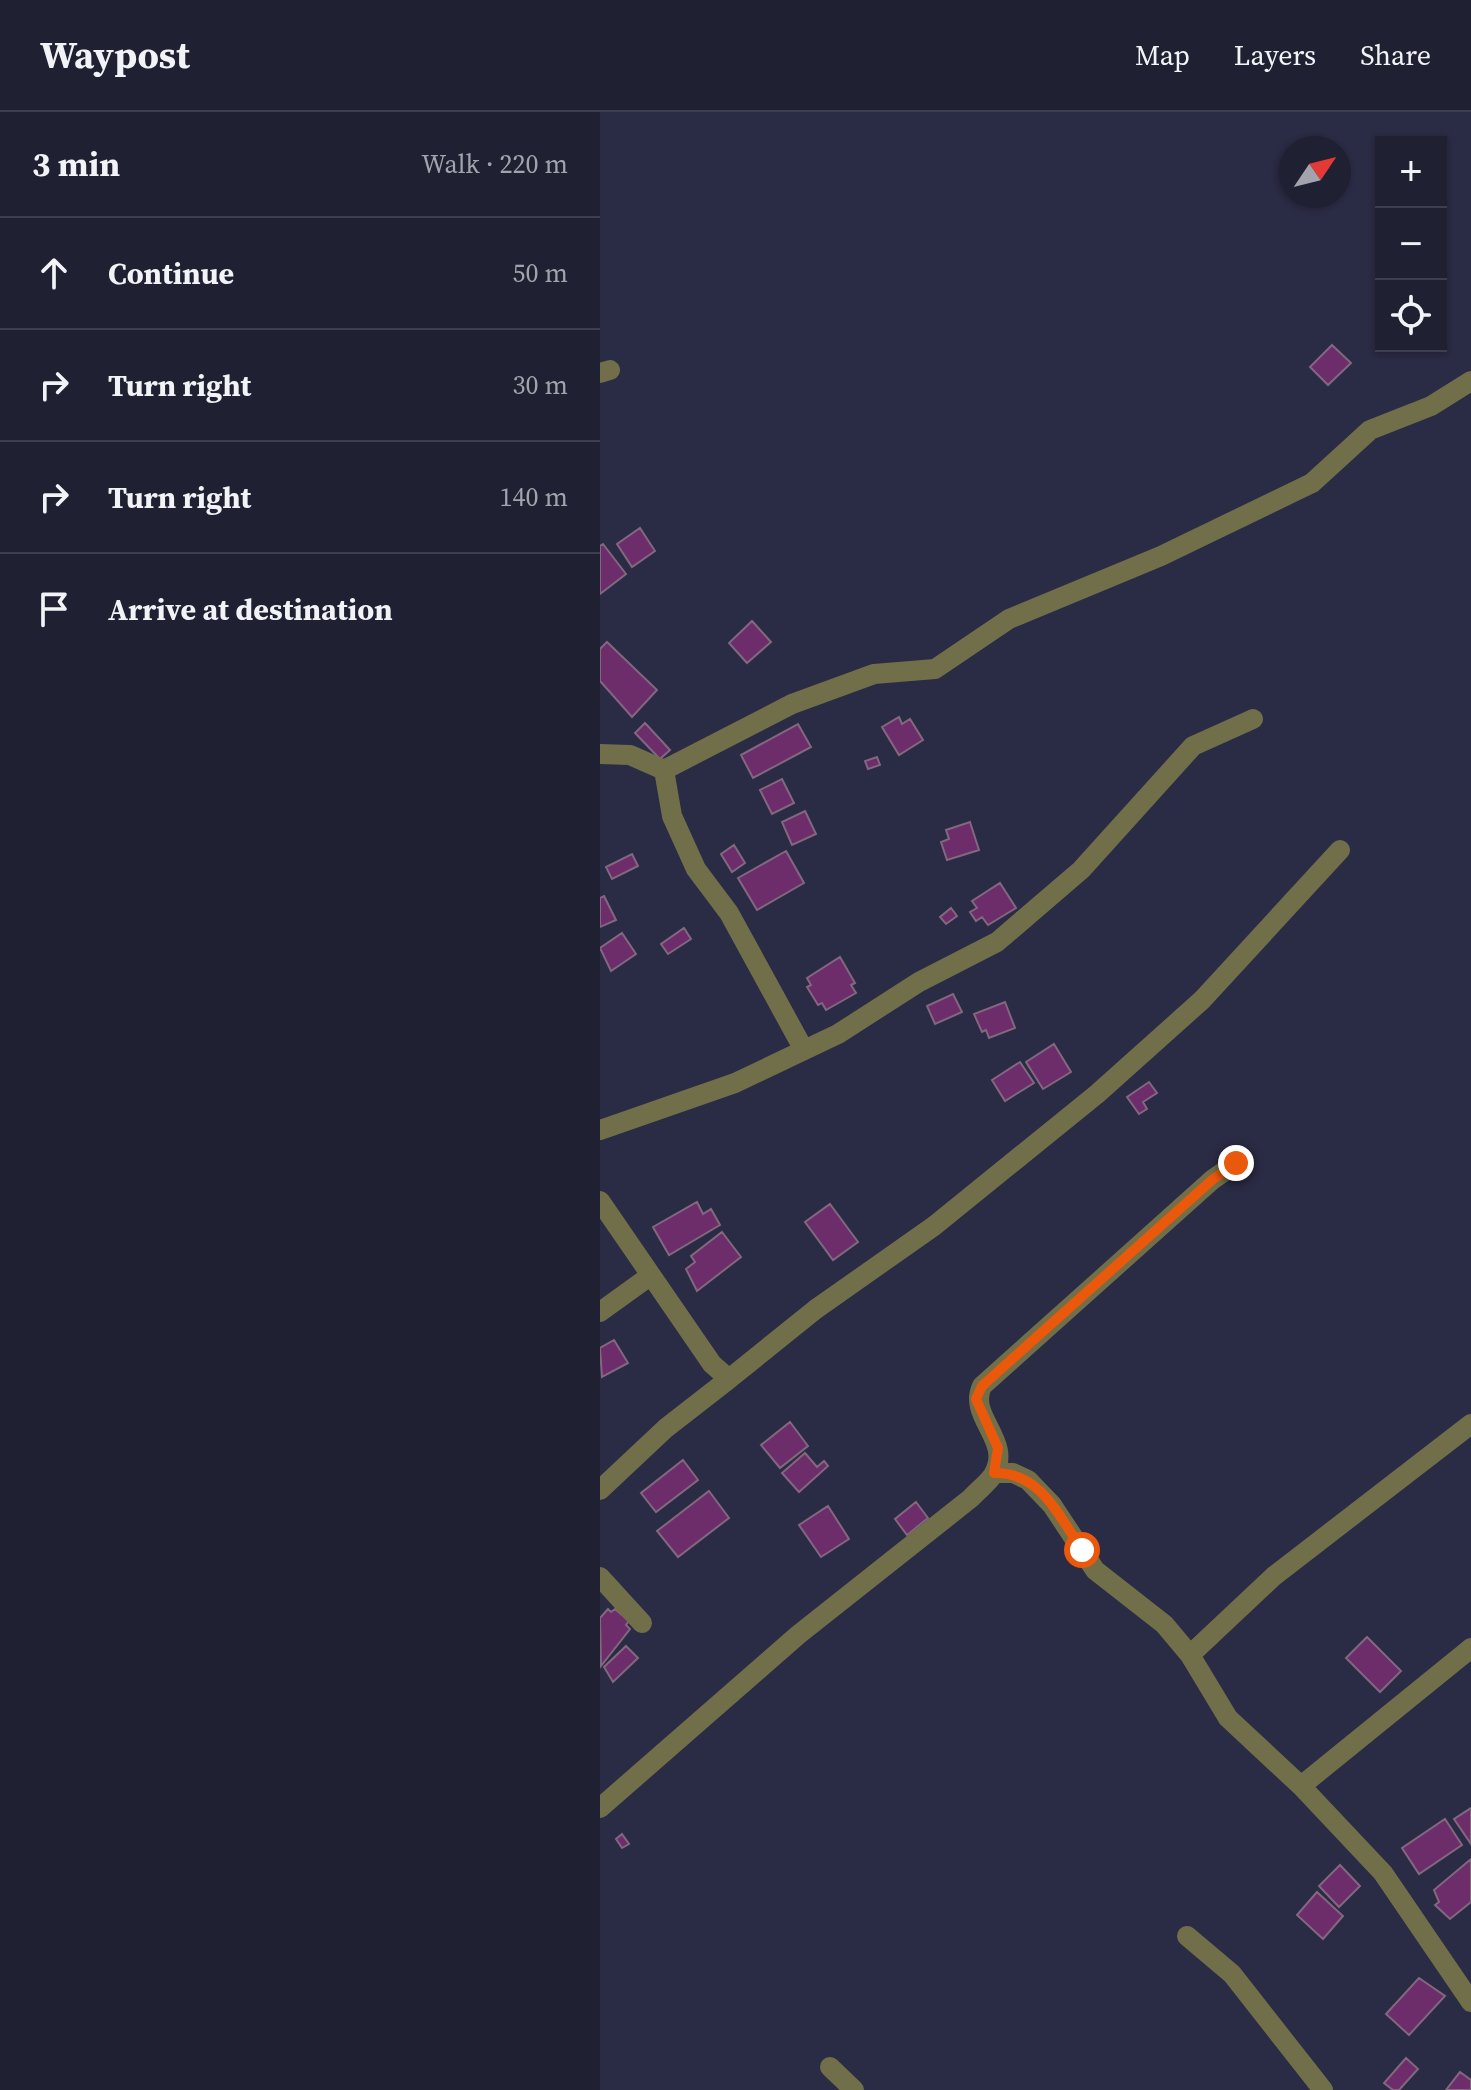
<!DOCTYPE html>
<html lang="en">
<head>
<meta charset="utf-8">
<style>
  body { margin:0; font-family:"Source Serif 4",serif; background:#28283b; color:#f1f3f6 }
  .controls { position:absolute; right:24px; top:24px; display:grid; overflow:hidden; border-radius:0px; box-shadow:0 2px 6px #0004 }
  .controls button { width:72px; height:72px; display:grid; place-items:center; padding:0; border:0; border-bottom:2px solid #3d3e4e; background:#202033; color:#f1f3f6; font:40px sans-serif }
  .compass { position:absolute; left:679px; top:24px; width:72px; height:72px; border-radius:50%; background:#202033; box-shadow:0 2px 6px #0004; rotate:55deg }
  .stop { position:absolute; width:24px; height:24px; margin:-18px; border:6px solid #ea580c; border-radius:50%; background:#fff }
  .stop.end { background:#ea580c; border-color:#fff; box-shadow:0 2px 8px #0008 }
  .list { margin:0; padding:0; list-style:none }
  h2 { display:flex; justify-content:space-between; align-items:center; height:104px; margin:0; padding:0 32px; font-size:34px }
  h2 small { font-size:26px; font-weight:400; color:#a2a3ac }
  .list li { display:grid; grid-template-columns:52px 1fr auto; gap:24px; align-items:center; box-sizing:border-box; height:112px; padding:0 32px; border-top:2px solid #3d3e4e }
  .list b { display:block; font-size:30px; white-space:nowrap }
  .list em { font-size:26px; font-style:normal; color:#a2a3ac }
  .icon { flex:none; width:44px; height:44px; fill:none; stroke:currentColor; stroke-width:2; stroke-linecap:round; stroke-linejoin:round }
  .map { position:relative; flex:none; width:871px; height:1978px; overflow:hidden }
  header { display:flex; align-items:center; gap:48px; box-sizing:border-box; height:112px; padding:0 40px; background:#202033; border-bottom:2px solid #3d3e4e }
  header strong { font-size:38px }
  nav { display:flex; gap:44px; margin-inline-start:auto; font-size:28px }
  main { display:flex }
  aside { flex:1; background:#202033 }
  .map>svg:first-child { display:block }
  .building { fill:#6d2c6a; stroke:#81687e; stroke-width:2 }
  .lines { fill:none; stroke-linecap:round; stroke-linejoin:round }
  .minor { stroke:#706f49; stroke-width:20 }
  .route { stroke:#ea580c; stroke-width:10 }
</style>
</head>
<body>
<header>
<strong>Waypost</strong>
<nav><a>Map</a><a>Layers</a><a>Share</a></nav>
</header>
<main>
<aside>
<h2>3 min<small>Walk · 220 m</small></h2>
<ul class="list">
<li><svg class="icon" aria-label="ahead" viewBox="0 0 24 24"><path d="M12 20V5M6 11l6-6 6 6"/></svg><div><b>Continue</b></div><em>50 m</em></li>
<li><svg class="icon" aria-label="right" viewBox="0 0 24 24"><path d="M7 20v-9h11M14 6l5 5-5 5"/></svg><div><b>Turn right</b></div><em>30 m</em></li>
<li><svg class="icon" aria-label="right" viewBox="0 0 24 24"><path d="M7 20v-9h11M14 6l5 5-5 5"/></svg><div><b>Turn right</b></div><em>140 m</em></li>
<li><svg class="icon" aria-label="arrive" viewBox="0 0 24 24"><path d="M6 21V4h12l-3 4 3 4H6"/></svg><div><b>Arrive at destination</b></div></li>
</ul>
</aside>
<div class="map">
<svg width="871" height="1978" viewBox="0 0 871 1978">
  <rect width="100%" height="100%" fill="#2a2b44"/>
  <path class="building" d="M732 233 751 251 728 273 710 255Z
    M40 416 55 439 32 455 17 432Z
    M3 432 26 462 0 482V434Z
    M152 509 171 530 147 551 129 531Z
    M7 530 57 578 32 605 0 569V537Z
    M299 605 302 612 310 607 323 628 299 643 282 615Z
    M45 611 70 638 60 647 35 621Z
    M198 612 211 635 153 666 141 643Z
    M277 645 280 653 268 657 265 649Z
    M182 667 194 691 172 702 160 678Z
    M205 699 216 722 192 733 182 710Z
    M370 710 379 738 347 748 341 730 349 727 346 718Z
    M134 733 145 751 132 760 121 742Z
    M186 739 204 771 157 798 138 766Z
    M32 742 38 754 12 767 6 755Z
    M400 771 416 796 388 813 382 805 376 809 370 800 377 796 372 789Z
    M4 784 16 808 0 815V786Z
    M351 796 357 804 346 812 340 805Z
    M84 816 91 827 68 842 61 832Z
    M22 821 36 842 11 859 0 836Z
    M240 845 255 871 251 873 256 881 226 898 222 891 218 893 207 875 211 873 207 866Z
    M353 882 362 900 335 912 327 894Z
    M405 890 415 916 389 926 386 918 382 920 374 902Z
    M454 932 471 960 443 977 426 950Z
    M420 950 434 971 405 989 392 968Z
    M549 970 557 981 543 990 547 997 539 1002 527 985Z
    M97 1090 103 1102 111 1097 120 1113 69 1143 53 1115Z
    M230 1092 258 1130 233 1148 205 1110Z
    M122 1120 141 1145 97 1179 86 1157 95 1150 91 1144Z
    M14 1228 28 1251 2 1265 0 1236Z
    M190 1310 208 1334 180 1356 161 1333Z
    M205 1341 217 1355 224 1349 228 1354 199 1380 182 1361Z
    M83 1348 98 1368 56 1400 41 1381Z
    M109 1379 129 1406 78 1445 57 1419Z
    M316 1390 328 1406 307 1423 295 1407Z
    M228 1394 249 1427 221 1445 199 1413Z
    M8 1497 11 1500 15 1497 29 1509 26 1513 30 1517 1 1554 0 1506Z
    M767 1525 801 1559 780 1580 746 1546Z
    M26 1534 38 1546 13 1570 4 1555Z
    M871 1696V1732L854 1707Z
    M845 1707 862 1733 819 1762 802 1736Z
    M22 1722 29 1732 22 1736 16 1727Z
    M871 1747V1790L850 1807 835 1793 839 1790 834 1778Z
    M740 1753 760 1774 739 1795 719 1774Z
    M717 1780 743 1804 723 1827 697 1803Z
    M819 1866 845 1884 809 1923 786 1902Z
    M806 1946 818 1957 799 1978H793L784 1971Z
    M860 1960 871 1968V1978H846Z"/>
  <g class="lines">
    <path class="minor" d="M0 261 10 258
      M0 642 30 643 64 658 192 592 274 562 335 557 409 507 561 444 712 371 770 318 831 294 871 269
      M64 658 72 704 96 757 129 801 204 938
      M0 1018 135 971 238 922 319 870 397 830 481 758 593 634 653 607
      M0 1089 112 1252 129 1267 216 1197 334 1114 497 982 602 888 740 738
      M0 1200 50 1164
      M871 1312 674 1464 590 1543 628 1606 701 1674 783 1761 871 1890
      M394 1361H413L428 1368 452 1393 495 1458 564 1512 590 1543
      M0 1378 66 1316 129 1267
      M0 1465 42 1511
      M701 1674 871 1536
      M0 1696 198 1523 371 1386C377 1379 388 1371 393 1363 414 1329 367 1305 382 1274L612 1068 636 1051
      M587 1824 632 1862 723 1978
      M230 1955 254 1978"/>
  </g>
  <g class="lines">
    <path class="route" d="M482 1438C459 1404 441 1360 394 1361L398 1336 376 1287 382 1274 612 1068 636 1051"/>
  </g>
</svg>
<div class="controls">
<button>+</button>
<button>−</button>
<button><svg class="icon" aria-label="locate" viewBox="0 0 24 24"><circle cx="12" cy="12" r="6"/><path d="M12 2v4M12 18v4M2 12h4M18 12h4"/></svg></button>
</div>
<svg class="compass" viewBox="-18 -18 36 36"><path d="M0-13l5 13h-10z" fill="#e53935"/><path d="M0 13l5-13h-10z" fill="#a2a3ac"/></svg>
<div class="stop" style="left:482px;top:1438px"></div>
<div class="stop end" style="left:636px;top:1051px"></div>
</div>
</main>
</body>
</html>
